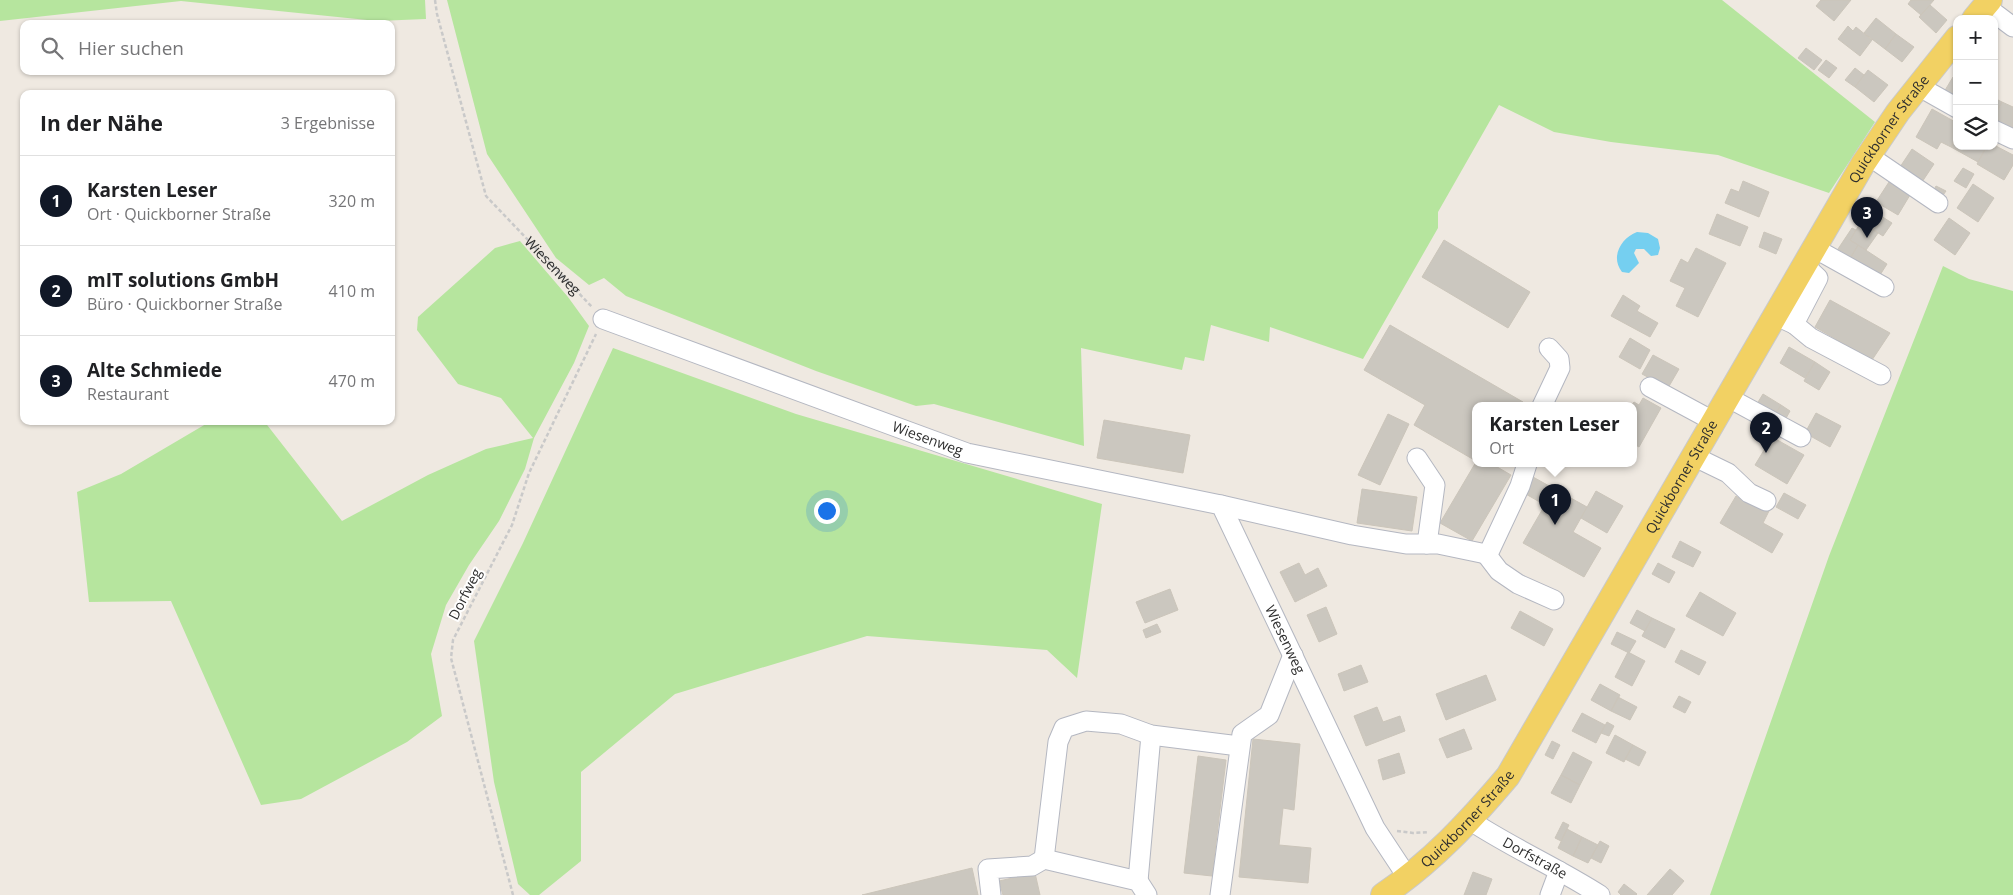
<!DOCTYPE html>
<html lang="de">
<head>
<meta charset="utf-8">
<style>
  body { margin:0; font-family:"Open Sans",sans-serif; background:#f2f2f2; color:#202124 }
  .controls { position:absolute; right:15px; top:15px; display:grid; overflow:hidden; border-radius:10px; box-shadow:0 1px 4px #0004 }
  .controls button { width:45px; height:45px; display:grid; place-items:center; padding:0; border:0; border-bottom:1px solid #e0e0e0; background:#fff; color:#202124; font:25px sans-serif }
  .you { position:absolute; left:826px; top:510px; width:18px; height:18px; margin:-12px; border:4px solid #fff; border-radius:50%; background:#1a73e8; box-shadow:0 0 0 8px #1a73e833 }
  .badge { display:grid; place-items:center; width:32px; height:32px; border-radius:50%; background:#111827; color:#fff; font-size:16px; font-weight:700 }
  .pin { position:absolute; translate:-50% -41px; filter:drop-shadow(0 1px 2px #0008) }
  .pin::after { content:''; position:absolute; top:26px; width:18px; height:15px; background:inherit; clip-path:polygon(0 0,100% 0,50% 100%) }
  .popup { position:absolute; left:1472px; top:402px; width:165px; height:65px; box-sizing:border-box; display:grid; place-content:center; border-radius:10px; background:#fff; filter:drop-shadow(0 1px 4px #0005); font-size:16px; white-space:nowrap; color:#757577 }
  .popup b { font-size:19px; color:#202124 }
  .popup::after { content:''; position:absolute; left:50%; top:100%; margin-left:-10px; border:10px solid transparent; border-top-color:#fff }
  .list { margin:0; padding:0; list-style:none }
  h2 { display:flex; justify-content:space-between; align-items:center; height:65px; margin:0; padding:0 20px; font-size:21px }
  h2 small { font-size:16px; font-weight:400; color:#757577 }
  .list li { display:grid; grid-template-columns:32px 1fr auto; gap:15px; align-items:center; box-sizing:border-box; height:90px; padding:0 20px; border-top:1px solid #e0e0e0 }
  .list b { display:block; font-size:19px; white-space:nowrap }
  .list p { margin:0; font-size:16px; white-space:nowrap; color:#757577 }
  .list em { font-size:16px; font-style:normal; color:#757577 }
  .icon { flex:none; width:28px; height:28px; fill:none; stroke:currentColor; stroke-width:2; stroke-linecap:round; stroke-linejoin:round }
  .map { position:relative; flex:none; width:2013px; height:895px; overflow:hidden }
  .search { position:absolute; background:#fff; box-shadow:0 1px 4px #0004; left:20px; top:20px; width:375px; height:55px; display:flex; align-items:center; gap:12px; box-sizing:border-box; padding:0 18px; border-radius:10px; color:#757577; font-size:19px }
  .panel { position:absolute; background:#fff; box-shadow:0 1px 4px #0004; left:20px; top:90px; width:375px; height:335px; border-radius:10px }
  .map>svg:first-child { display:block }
  .green { fill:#b6e59e }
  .water { fill:#75cff0 }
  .building { fill:#cbc7bf; stroke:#cbc5ba }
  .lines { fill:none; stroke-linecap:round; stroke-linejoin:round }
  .minor-casing { stroke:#b4b7c1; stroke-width:21 }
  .major-casing { stroke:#c9c9c9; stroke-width:26 }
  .path { stroke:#c9c9c9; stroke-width:2.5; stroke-dasharray:4 2.5; stroke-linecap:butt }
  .minor { stroke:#fff; stroke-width:19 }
  .major { stroke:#f2d163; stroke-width:24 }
  .labels { text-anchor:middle; stroke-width:4; stroke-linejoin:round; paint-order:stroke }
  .street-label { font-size:14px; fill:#2e2e2e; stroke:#fff }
</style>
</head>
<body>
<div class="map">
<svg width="2013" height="895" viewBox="0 0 2013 895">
  <rect width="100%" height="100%" fill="#efe9e1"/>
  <path class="green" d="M0 0H425L426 19 377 21 181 1 0 21Z
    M447 0H1722L1875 122 1829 193 1718 155 1611 142 1554 132 1499 105 1438 212V228L1363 359 1270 327 1269 342 1211 325 1204 361 1185 357 1182 370 1081 348 1084 446 934 404 916 406 816 371 626 296 604 278 589 285 556 258 487 154Z
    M520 241 568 297 589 326 574 363 534 438 525 469 499 521 469 565 446 605 431 654 442 716 407 742 301 799 261 805 171 601 89 602 77 492 121 474 211 421H264L342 521 428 475 486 449 533 438 501 398 458 384 417 330 418 317 495 248Z
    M1943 266 1969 279 2013 291V895H1710L1829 556Z
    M613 348 796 414 1102 504 1077 678 1047 650 867 636 675 694 581 772V861L539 895H530L518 884 494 782 474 641 523 543Z"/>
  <path class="water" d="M1637 232 1648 233 1658 239 1660 248 1658 255 1651 256 1644 249H1636L1634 253 1639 263 1629 273 1622 272C1610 257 1621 238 1637 232Z"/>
  <path class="building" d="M1821 0H1851L1834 21 1816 6Z
    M1911 0H1934L1921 15 1908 4Z
    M1930 5 1947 20 1936 33 1919 17Z
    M1876 18 1896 34 1885 49 1864 33Z
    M1848 26 1853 31 1856 27 1872 40 1860 56 1838 39Z
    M1896 34 1914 47 1902 62 1885 49Z
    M1806 48 1822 60 1814 70 1798 58Z
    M1826 60 1837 68 1829 78 1818 70Z
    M1855 68 1864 75 1855 87 1845 80Z
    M1868 70 1888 85 1874 102 1855 87Z
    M1953 77 1957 79V106L1941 97Z
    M1994 98 2002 102 1994 116Z
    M2002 102 2013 107V132L1994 124V116Z
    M1932 109 1957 123V136L1951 147 1941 142 1937 149 1916 137Z
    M1957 136V146H1987L1978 162 1951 147Z
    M1994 145 2013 155V165L2004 180 1977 164 1987 146H1994Z
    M1912 149 1934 164 1922 182 1900 167Z
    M1963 168 1974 174 1966 188 1954 181Z
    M1743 181 1769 192 1759 217 1725 203 1731 189 1739 192Z
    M1889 182 1910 195 1898 215 1876 202Z
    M1973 184 1994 198 1978 222 1957 208Z
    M1936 186 1946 191 1941 198 1932 194Z
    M1870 209 1892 223 1883 236 1861 222Z
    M1717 214 1748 227 1740 246 1709 234Z
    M1949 218 1970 233 1955 255 1934 240Z
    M1861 222 1878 233 1866 250 1850 240Z
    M1852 228 1856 230 1850 240 1858 245 1851 257 1838 249Z
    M1764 232 1782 239 1776 254 1759 247Z
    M1444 240 1530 292 1508 328 1422 277Z
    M1858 245 1887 264 1880 275 1851 257Z
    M1696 248 1726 263 1698 317 1676 306 1685 288 1670 281 1681 259 1688 263Z
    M1623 295 1640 306 1637 311 1658 323 1650 337 1611 316Z
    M1830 300 1890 333 1872 360 1815 327Z
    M1390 325 1523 402 1521 406H1476V461L1414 425 1425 405 1364 370Z
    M1630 338 1650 350 1640 369 1619 357Z
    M1789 347 1815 362 1805 378 1780 363Z
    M1653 355 1679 369 1668 388 1642 374Z
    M1815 362 1830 372 1819 390 1804 381Z
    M1763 394 1781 405 1773 418 1755 407Z
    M1643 398 1661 408 1639 447 1634 444V406H1631L1634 402 1639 405Z
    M1781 405 1790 411 1785 420 1775 414Z
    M1816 413 1841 426 1830 447 1805 433Z
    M1388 414 1409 424 1380 485 1358 475Z
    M1104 420 1190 435 1183 473 1097 458Z
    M1772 437 1804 455 1787 484 1755 465Z
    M1476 462V464H1492L1511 475 1472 541 1440 523Z
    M1533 477 1587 507 1573 532 1601 548 1584 577 1523 543 1545 505 1524 493Z
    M1362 489 1417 497 1412 531 1357 523Z
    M1596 491 1623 506 1607 533 1581 518Z
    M1784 493 1806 505 1798 519 1776 507Z
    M1736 496 1748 504 1750 500 1769 511 1763 523 1783 534 1772 553 1720 523Z
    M1680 541 1701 552 1693 567 1672 557Z
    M1299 563 1305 575 1318 568 1327 586 1295 602 1280 572Z
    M1658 563 1675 572 1669 583 1652 574Z
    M1170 589 1178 610 1145 623 1136 602Z
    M1700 592 1736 613 1723 636 1686 616Z
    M1326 607 1337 634 1319 642 1307 615Z
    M1637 610 1652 618 1645 631 1630 623Z
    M1520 611 1553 629 1544 646 1511 628Z
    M1652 618 1675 629 1665 648 1642 636Z
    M1157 624 1161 632 1146 638 1143 630Z
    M1617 632 1636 641 1629 653 1611 644Z
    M1681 650 1706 662 1699 675 1675 662Z
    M1628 652 1645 661 1632 686 1615 677Z
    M1361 665 1368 682 1344 691 1338 674Z
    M1486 675 1496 700 1446 720 1436 694Z
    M1600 684 1620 695 1611 711 1591 700Z
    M1679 696 1691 702 1685 713 1673 707Z
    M1618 697 1637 707 1630 720 1611 711Z
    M1377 707 1383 722 1400 716 1405 731 1366 746 1354 716Z
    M1582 713 1605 725 1596 743 1572 731Z
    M1607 722 1614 726 1609 736 1601 733Z
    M1464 729 1472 749 1447 758 1439 739Z
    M1615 735 1633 745 1624 762 1606 753Z
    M1253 739 1300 744 1294 810 1283 808 1279 845 1311 848 1308 883 1239 877Z
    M1552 741 1560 745 1553 759 1545 755Z
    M1633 745 1646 752 1639 766 1625 759Z
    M1573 752 1592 762 1580 785 1561 775Z
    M1399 753 1405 773 1383 780 1378 760Z
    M1198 756 1226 760 1212 876 1184 873Z
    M1561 775 1580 785 1571 803 1551 793Z
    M1563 822 1569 825 1561 841 1555 838Z
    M1567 829 1582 837 1573 856 1558 848Z
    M1582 837 1598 845 1588 863 1573 856Z
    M1600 841 1609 846 1601 863 1591 858Z
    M972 868 978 895H862Z
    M1670 869 1684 881 1672 895H1647Z
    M1473 872 1492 879 1486 895H1464Z
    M1035 873 1040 895H1003L999 881Z
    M1624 884 1637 894 1636 895H1621L1618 892Z"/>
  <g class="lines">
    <defs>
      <g id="minor">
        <path d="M1985 6 2013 27"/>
        <path d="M1918 86 1957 108"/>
        <path d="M1994 130 2013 139"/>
        <path d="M1869 156 1938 203"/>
        <path d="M1814 248 1884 287"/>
        <path id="s2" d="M603 319 967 453 1221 505 1375 828 1408 878"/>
        <path d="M1783 319 1794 324 1818 278 1804 265"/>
        <path d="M1794 324 1811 338 1881 375"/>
        <path d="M1650 387 1713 421"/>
        <path d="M1727 397 1801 437"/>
        <path d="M1542 406 1560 368 1559 359 1549 348"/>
        <path d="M1693 456 1728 473 1749 493 1766 501"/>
        <path d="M1417 458 1435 485 1427 544"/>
        <path d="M1221 505 1352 535 1406 544H1438L1486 554 1490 550 1520 486 1527 464"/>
        <path d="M1486 554 1499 571 1518 584 1554 600"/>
        <path id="s3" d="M1471 821C1512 848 1558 868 1600 895"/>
        <path d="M1044 859 1138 881 1147 895"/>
        <path d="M1138 881 1151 735"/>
        <path d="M991 895 988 869 1032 866 1044 859 1058 742 1064 728 1086 721 1121 724 1151 735 1239 746"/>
        <path d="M1220 895 1242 734 1269 715 1293 655"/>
        <path d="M1550 895 1559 871"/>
      </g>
      <g id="major">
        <path d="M1974 19 1990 0"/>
        <path id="s4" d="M1383 895C1432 862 1470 821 1508 776L1863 164 1898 112 1957 38"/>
      </g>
    </defs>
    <use href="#minor" class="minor-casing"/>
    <use href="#major" class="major-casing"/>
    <g class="path">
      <path id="s1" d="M435 0 437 14 486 196 592 307"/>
      <path d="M1397 831 1413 833 1429 832"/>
      <path d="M513 895 451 658 453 640 512 525 529 473 596 334"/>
    </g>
    <use href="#minor" class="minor"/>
    <use href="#major" class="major"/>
  </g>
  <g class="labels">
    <g class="street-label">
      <text dy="5" stroke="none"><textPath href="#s4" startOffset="924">Quickborner Straße</textPath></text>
      <text dy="5" stroke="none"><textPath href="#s1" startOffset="299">Wiesenweg</textPath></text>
      <text dy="5" stroke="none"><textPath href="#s2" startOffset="346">Wiesenweg</textPath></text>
      <text dy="5" stroke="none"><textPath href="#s4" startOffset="519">Quickborner Straße</textPath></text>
      <text transform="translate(465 594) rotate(-63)" y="5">Dorfweg</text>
      <text dy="5" stroke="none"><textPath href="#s2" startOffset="796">Wiesenweg</textPath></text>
      <text dy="5" stroke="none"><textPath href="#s4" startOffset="114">Quickborner Straße</textPath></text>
      <text dy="5" stroke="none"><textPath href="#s3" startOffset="74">Dorfstraße</textPath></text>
    </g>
  </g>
</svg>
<div class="controls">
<button>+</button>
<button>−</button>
<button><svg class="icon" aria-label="layers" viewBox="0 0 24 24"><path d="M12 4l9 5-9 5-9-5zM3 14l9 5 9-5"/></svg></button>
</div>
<div class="you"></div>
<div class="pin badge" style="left:1555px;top:525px">1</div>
<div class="popup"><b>Karsten Leser</b>Ort</div>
<div class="pin badge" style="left:1766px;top:453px">2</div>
<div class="pin badge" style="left:1867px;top:238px">3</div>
<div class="search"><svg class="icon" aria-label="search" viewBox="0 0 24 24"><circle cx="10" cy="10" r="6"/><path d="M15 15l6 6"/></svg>Hier suchen</div>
<section class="panel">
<h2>In der Nähe<small>3 Ergebnisse</small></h2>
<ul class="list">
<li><span class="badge">1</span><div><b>Karsten Leser</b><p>Ort · Quickborner Straße</p></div><em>320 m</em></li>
<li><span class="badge">2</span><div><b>mIT solutions GmbH</b><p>Büro · Quickborner Straße</p></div><em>410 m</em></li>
<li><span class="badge">3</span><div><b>Alte Schmiede</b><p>Restaurant</p></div><em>470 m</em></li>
</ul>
</section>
</div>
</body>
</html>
